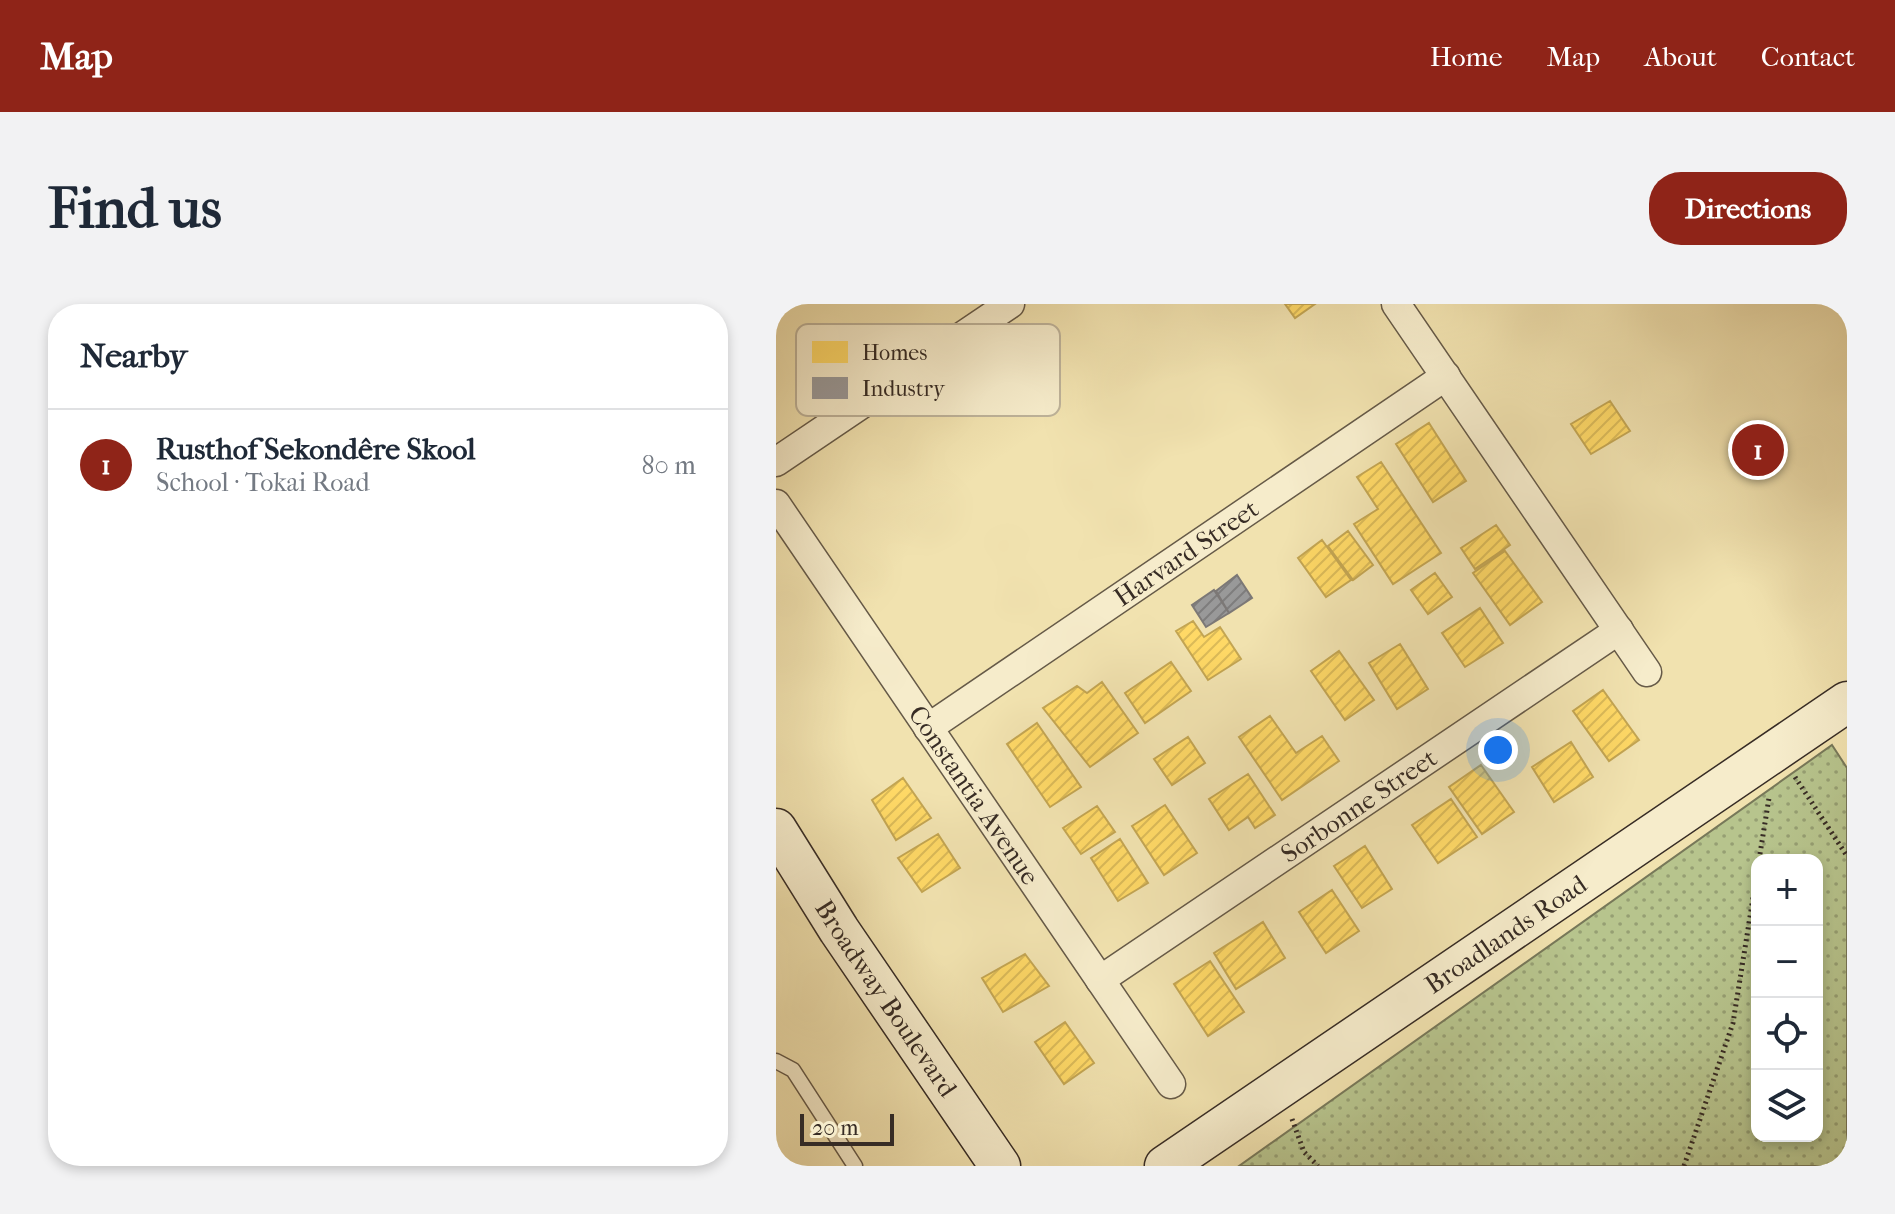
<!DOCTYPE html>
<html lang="en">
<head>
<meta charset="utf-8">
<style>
  body { margin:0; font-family:"IM FELL French Canon",serif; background:#f2f2f3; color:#1f2937 }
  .controls { position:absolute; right:24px; bottom:24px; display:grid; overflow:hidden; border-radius:16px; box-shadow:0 4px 12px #0003 }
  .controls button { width:72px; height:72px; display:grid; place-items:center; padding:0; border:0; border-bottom:2px solid #e0e1e3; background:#fff; color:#1f2937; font:40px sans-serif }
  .scale { position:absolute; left:24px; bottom:20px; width:94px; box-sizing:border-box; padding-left:8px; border:4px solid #372c25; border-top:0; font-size:22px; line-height:28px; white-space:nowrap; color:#372c25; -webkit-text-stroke:6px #f6eccb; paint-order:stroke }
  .you { position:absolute; left:722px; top:446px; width:28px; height:28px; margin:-20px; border:6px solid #fff; border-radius:50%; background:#1a73e8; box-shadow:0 0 0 12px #1a73e833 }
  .badge { display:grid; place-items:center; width:52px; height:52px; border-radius:50%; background:#8f2418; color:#fff; font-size:26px; font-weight:700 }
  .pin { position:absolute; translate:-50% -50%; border:4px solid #fff; box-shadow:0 2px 8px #0006 }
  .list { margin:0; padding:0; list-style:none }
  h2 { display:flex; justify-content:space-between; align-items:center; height:104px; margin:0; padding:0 32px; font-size:34px }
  h2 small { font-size:26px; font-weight:400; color:#747a83 }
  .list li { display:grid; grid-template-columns:52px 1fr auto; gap:24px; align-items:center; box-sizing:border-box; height:112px; padding:0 32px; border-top:2px solid #e0e1e3 }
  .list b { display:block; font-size:30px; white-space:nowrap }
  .list p { margin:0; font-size:26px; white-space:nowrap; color:#747a83 }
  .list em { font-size:26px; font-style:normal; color:#747a83 }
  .icon { flex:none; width:44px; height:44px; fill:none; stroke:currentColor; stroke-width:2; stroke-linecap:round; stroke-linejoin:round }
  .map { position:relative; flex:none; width:1071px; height:862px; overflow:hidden; border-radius:32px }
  header { display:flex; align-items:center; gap:48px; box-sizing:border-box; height:112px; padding:0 40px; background:#8f2418; color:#fff }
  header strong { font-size:38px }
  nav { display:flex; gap:44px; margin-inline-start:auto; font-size:28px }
  .intro { display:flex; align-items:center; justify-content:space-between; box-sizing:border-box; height:192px; padding:0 48px }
  h1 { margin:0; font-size:56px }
  .button { padding:20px 36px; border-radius:32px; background:#8f2418; color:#fff; font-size:28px; font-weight:700 }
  main { display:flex; gap:48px; padding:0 48px }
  aside { flex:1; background:#fff; border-radius:32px; box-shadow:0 4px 12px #0003 }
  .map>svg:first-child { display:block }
  .grass { fill:url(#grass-dots); stroke:#777859; stroke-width:2; fill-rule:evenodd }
  .homes { fill:url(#homes-hatch); stroke:#c3a552; stroke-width:2 }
  .industry { fill:url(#industry-hatch); stroke:#7c7876; stroke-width:2 }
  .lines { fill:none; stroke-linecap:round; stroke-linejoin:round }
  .service-casing { stroke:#665a48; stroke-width:17 }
  .minor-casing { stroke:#665a48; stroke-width:31 }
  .secondary-casing { stroke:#372c25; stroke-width:43 }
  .path { stroke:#372c25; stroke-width:5; stroke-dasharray:2 4; stroke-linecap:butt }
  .service { stroke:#f6eccb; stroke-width:14 }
  .minor { stroke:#f6eccb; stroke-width:28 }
  .secondary { stroke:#f6eccb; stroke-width:40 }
  .labels { text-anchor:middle; stroke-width:8; stroke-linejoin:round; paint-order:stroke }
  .street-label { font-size:26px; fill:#372c25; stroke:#f6eccb }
  .key { fill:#f6eccb; stroke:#bdb299; stroke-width:2 }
  .key-label { font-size:22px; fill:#372c25 }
</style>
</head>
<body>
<header>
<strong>Map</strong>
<nav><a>Home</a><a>Map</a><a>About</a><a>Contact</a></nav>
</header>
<div class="intro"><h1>Find us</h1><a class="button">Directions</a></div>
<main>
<aside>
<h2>Nearby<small></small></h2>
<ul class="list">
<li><span class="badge">1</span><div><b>Rusthof Sekondêre Skool</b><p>School · Tokai Road</p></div><em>80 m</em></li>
</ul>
</aside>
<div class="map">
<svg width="1071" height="862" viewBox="0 0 1071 862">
  <defs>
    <pattern id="grass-dots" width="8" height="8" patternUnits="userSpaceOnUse" patternTransform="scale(2)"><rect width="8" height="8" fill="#b7c48d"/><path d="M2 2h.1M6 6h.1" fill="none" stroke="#969f73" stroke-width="1.8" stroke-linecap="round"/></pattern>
    <pattern id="homes-hatch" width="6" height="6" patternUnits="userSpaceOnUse" patternTransform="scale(2)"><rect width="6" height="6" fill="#ffd966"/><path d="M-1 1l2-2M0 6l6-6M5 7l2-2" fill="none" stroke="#dbba58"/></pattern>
    <pattern id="industry-hatch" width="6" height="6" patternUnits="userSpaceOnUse" patternTransform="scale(2)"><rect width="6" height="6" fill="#999"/><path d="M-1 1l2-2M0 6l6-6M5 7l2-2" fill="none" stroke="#7e7d7d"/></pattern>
  </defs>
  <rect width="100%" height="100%" fill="#f1e2af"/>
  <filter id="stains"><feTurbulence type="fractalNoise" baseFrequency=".0025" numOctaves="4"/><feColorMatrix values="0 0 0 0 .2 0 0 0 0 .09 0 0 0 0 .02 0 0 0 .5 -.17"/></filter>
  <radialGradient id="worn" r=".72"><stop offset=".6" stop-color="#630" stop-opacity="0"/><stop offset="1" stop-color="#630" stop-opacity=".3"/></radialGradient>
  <path class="grass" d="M1056 441 1071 464V862H463ZM981 556H1041V832H981Z"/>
  <path class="homes" d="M509 0H539L519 14Z
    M834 97 854 127 815 150 795 120Z
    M653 119 690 177 657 198 620 140Z
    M605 158 665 249 617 280 578 220 602 205 581 173Z
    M720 221 734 241 699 265 685 244Z
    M572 227 597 261 577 276 552 242Z
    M546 236 575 276 550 293 522 254Z
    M729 247 766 298 734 321 697 269Z
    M659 269 676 293 652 310 635 286Z
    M704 304 727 339 689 363 666 329Z
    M417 317 428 333 444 323 465 355 432 376 400 327Z
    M624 340 652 385 621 405 593 359Z
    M563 347 598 396 569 416 535 367Z
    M395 358 415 387 369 419 349 389Z
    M326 378 362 429 314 463 267 404 301 382 311 389Z
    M827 386 863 436 833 457 797 407Z
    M494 412 520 449 546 432 563 457 506 496 463 433Z
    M261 419 305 483 274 503 231 440Z
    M412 433 429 459 396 481 378 455Z
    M795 438 817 473 778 498 756 463Z
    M705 461 738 508 706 530 673 483Z
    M472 470 499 511 479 524 472 513 453 526 433 495Z
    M127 474 155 514 120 536 96 496Z
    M675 495 701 533 662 559 636 521Z
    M389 501 421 549 388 571 356 522Z
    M321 502 339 528 305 550 287 524Z
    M162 530 184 564 146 588 122 554Z
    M344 535 372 579 342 597 315 554Z
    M589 542 616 585 586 604 558 562Z
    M556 586 583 627 550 649 523 608Z
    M487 618 509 654 460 685 438 649Z
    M249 650 273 682 227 708 206 674Z
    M434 657 468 708 432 732 398 680Z
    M289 718 318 759 288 780 259 738Z"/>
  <path class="industry" d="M461 271 476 294 453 309 440 287Z
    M438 286 453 309 430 323 416 301Z"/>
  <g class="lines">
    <defs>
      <path id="service" d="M0 757 17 766 79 862"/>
      <g id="minor">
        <path d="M620 0 871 368"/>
        <path d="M0 158 234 0"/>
        <path id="s1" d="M0 200 395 780"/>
        <path id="s2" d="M152 424 670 72"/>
        <path id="s3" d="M324 676 843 326"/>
      </g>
      <g id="secondary">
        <path id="s4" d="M0 525 63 626 224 862"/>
        <path id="s5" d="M389 862 1071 398"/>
      </g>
    </defs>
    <use href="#service" class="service-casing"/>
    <use href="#minor" class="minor-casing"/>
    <use href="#secondary" class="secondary-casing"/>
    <path class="path" d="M1019 473 1071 552
      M983 556 993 494
      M516 815 528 848 542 862
      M908 862 957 719 981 569"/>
    <use href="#service" class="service"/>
    <use href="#minor" class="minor"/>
    <use href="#secondary" class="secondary"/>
  </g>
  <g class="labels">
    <g class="street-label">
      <text dy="9" stroke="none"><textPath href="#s2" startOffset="312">Harvard Street</textPath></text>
      <text dy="9" stroke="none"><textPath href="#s1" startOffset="352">Constantia Avenue</textPath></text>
      <text dy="9" stroke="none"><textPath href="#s3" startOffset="312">Sorbonne Street</textPath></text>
      <text dy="9" stroke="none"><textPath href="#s5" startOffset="412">Broadlands Road</textPath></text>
      <text dy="9" stroke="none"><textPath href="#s4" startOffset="202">Broadway Boulevard</textPath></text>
    </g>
  </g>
  <rect x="20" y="20" width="264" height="92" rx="12" class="key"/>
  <rect x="36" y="37" width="36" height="22" fill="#ffd966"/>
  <rect x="36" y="73" width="36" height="22" fill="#999"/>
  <g class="key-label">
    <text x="86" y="56">Homes</text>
    <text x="86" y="92">Industry</text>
  </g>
  <rect width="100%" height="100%" filter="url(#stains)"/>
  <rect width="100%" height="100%" fill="url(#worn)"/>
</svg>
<div class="controls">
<button>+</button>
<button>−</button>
<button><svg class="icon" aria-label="locate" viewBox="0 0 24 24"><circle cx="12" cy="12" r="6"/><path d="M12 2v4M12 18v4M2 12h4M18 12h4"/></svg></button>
<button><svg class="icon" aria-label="layers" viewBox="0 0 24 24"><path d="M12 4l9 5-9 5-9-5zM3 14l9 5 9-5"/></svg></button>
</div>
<div class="scale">20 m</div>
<div class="you"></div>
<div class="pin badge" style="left:982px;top:146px">1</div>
</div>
</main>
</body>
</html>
